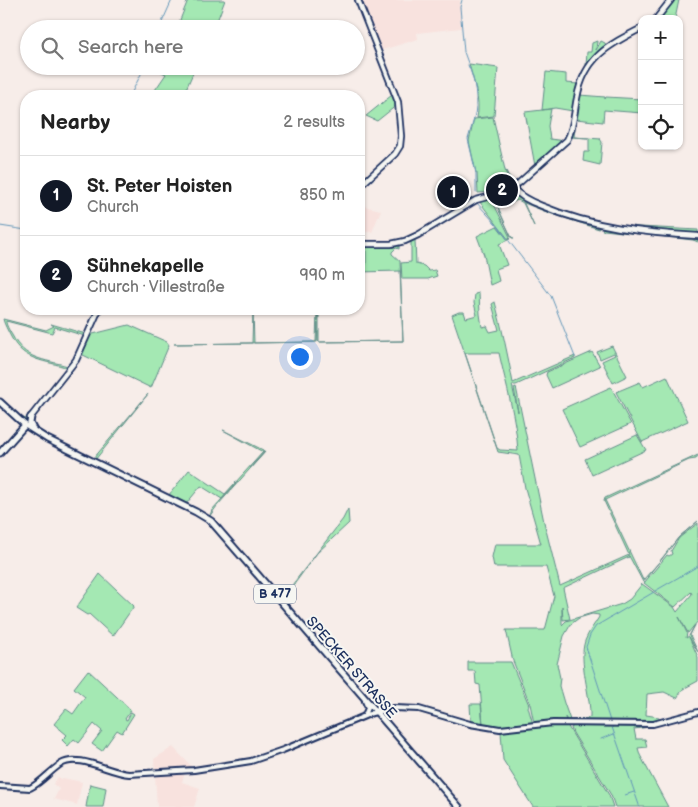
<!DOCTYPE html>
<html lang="en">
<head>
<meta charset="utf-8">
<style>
  body { margin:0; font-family:"Balsamiq Sans",sans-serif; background:#f6f6f6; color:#222 }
  .controls { position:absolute; right:15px; top:15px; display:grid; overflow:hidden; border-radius:10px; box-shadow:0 1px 4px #0004 }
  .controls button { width:45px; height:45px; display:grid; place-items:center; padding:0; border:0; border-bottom:1px solid #e0e0e0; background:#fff; color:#222; font:25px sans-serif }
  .you { position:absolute; left:299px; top:356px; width:18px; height:18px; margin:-12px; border:4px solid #fff; border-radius:50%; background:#1a73e8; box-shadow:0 0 0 8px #1a73e833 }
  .badge { display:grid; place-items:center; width:32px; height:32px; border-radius:50%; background:#111827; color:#fff; font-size:16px; font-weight:700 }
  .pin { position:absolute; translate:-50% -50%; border:2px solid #fff; box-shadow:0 1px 5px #0006 }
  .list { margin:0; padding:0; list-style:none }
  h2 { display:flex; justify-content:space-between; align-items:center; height:65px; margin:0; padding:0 20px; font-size:21px }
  h2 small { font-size:16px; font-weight:400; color:#767676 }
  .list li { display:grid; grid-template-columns:32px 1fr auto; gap:15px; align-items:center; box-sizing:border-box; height:80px; padding:0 20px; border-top:1px solid #e0e0e0 }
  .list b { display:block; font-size:19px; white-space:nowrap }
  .list p { margin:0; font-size:16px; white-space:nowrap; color:#767676 }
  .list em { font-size:16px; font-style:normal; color:#767676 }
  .icon { flex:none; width:28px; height:28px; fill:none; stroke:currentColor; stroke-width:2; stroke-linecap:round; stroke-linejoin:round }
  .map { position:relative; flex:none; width:698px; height:807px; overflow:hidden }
  .search { position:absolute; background:#fff; box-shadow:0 1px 4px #0004; left:20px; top:20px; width:345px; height:55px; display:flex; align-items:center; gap:12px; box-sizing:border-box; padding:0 18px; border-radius:28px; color:#767676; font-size:19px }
  .panel { position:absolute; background:#fff; box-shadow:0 1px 4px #0004; left:20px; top:90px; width:345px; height:225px; border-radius:20px }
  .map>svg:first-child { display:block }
  .built { fill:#f8e2de }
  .green { fill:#a4e8b3; stroke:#608c88; fill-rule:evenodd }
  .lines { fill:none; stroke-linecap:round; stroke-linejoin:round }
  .stream { stroke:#6296b8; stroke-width:1 }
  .tertiary-casing { stroke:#1b2f5e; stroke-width:8 }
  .secondary-casing { stroke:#1b2f5e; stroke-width:8 }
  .primary-casing { stroke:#1b2f5e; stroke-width:9 }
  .tertiary { stroke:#f6f6f2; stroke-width:4 }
  .secondary { stroke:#f6f6f2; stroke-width:4.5 }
  .primary { stroke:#f6f6f2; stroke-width:5 }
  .labels { text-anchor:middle; stroke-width:4; stroke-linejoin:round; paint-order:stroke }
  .shield { fill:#f6f6f2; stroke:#5d6b8a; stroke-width:1 }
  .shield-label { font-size:12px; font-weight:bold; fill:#1b2f5e }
  .street-label { font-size:14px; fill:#1b2f5e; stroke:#f6f6f2 }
</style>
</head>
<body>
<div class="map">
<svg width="698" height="807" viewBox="0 0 698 807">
  <rect width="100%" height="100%" fill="#f7ede9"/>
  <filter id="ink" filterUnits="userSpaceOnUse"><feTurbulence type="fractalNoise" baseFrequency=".02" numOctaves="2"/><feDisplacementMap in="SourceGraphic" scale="10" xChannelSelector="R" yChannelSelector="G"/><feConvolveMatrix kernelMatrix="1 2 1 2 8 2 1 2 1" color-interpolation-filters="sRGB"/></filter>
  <g filter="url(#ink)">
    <path class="built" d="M360 0H460L461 28 417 33 418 39 379 51Z
      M363 206 381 210 372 232H359V217Z
      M173 747 193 768 185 772 182 782 200 788 194 807H157L154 759Z
      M58 777 62 779 63 778 82 782 77 805 54 799 59 789 53 784Z"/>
    <path class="green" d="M188 0H225L214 29H181L182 25 180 20Z
      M673 0H679L675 19H659Z
      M597 41 596 50 601 41 605 43 606 46 586 65 587 52H591L592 43Z
      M469 64 498 68 494 116 477 118C481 101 473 79 469 64Z
      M149 66H196L183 96H151L166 74Z
      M546 72 566 74V83L578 84 581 79 573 111 555 108 542 110Z
      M392 95 397 105 377 121 366 116Z
      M579 95 605 97V99L606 97 642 99V113L604 110 603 122 576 119 574 137 601 139H600L602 142 600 165 583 161 584 152H589V138L571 137Z
      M551 109 548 126 550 139 565 141 515 184 513 185 506 171 511 183 514 184 535 166 525 112Z
      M493 117 505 170 510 187 499 191 478 193 477 173H476L469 141 474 119Z
      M510 193 597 225 599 229 549 213 524 203 525 201 522 199 534 226 523 203 518 200 498 207 511 237 514 238H512L511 236C505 223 497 209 495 197Z
      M491 198 510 237 509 240 479 201Z
      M597 219 599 222 621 226 698 230V235L652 231 598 223Z
      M497 226 508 240 499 244 507 265 496 269 499 281 490 285 484 255 477 236Z
      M602 227 698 237 697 239 698 242 693 240 604 230 603 231Z
      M415 240 416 264 424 266 429 271 435 270 437 276 428 279H402L401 263 411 262V241Z
      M399 244V249L396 248 392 252V254L400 261 403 341 319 342 318 341V323L317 342H316L174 344 252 343 253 309 254 343 316 342 317 309 318 322 319 309V342L403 341 400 271 359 272V265H366V246H359Z
      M479 293 480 314 482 327 487 326 490 332 499 330 492 304 495 302C502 328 508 356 513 383L575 356V358L516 385H512L518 412 514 388 516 387 544 522 560 586 629 555 604 501 605 498 698 455 696 459 689 460 605 500 643 580 661 560 679 537 698 521 679 537 643 582 629 556V557L563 588 570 619 563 620 562 606V625L566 621 622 604 630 599 642 584 674 607 677 612 692 594 691 592 675 607 644 583 667 555 669 556 672 554 671 551 679 538 698 523V621L688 633 679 617 687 633 686 638 689 636 695 625 690 635 698 652 689 637 698 657V681L683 689 677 698 664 692 647 694 646 715 659 717V722H568L565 717 566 722 534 723 530 704 513 661 506 630H545L554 596 546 567H494L492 557 495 544H541L525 488 519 455 498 452 452 315 459 312H464L466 318 477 315 474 303 475 294ZM465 353H499C506 385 516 418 518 451L500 450 497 448ZM592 614 599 615V617C595 624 588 632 585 641 578 661 591 696 590 717L586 719 570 720 564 703 559 686 560 678 557 664 564 636 571 624 579 618Z
      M97 309 87 334H83L86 336 76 360 27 419 24 421C16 417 3 406 0 398L18 416 26 419 68 368C45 360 24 362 11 337 8 331 4 324 3 319L46 330 54 326 51 324 86 334ZM6 321 52 333 55 327 85 336 77 356 70 366H68C43 359 25 360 12 335 9 330 6 325 6 321Z
      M129 325 167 342 169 345 151 388 81 354 76 364 33 419 32 422C37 436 78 452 93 459L148 394 95 460 168 496 189 470 225 494 263 452 223 430 263 450 264 452 250 468 265 452 217 506 209 517 275 591 279 594 285 593H275L209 518 212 510 238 481 222 499 201 486 186 504 53 441 34 428 31 420 76 363 89 335Z
      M612 346 627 376 613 383 602 361 615 355 614 353 600 359 597 352Z
      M592 352 600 366 552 388 546 375 547 372Z
      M667 376 688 421 642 442 616 392 640 382 643 387Z
      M611 387 631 424 580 447 562 409Z
      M637 435 646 450 592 475 585 459Z
      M348 509 349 523 317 553 290 590 289 589 343 519Z
      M100 574 134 606 113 636 89 614 87 615 76 608Z
      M468 662H511L529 705 528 707 533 724 504 727 483 725 480 685 476 684 475 671H468Z
      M88 670 131 710 125 719 127 720 131 712 134 714 122 733 117 730 102 751 92 744 102 731 94 724 79 743 74 739 68 746 62 740 67 735 54 724 66 709 73 714 85 697 74 688Z
      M470 704H481L483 725 463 721 421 707 471 722Z
      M553 725H567L609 795 613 807H533L503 760 501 732 502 730Z
      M575 725H650V727L634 729 636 739H645L647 747 638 748 640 755 668 807H615L611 795 573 733 571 728Z
      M90 784 106 788 103 807H86Z"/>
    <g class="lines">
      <path class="stream" d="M462 0 460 7 464 52 468 63
        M159 29 172 0
        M468 65C475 79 479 102 474 118
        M130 96 145 66
        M474 119 468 139 476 173V192
        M476 202 497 225
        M0 226 26 230
        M498 226 508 240
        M509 241 551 296 575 357
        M655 591 698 566
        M610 721 586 647 590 635 596 626 654 592
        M612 727 639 805
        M601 739 614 734
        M625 795 634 792
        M639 806 640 807"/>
      <defs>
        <path id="tertiary" d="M365 715 368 708 365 701
          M0 786 30 788C42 782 50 771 61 764 79 753 110 773 129 774L194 770 251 761 283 750 372 713 394 708 419 709 470 724 500 729 553 723 653 724 698 712"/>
        <path id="secondary" d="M358 0 398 102 401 136 400 146 395 154 359 187
          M656 19 671 0
          M513 188C520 197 531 202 542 206 592 227 645 233 698 236
          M359 244H391L405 241 418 235 476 200 506 192 519 183 567 140C574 128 574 112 577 98 584 58 608 45 642 28
          M30 418 76 360 99 309"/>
        <path id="primary" d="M0 402 25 425 47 439 196 512 211 521 459 807
          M31 417 30 423 33 429
          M0 453 25 425"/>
      </defs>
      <use href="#tertiary" class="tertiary-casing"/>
      <use href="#secondary" class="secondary-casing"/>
      <use href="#primary" class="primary-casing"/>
      <use href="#tertiary" class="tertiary"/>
      <use href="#secondary" class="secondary"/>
      <use href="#primary" class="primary"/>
    </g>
  </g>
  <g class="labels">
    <rect class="shield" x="254" y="584.5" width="42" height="19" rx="4"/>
    <g class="shield-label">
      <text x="275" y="598">B 477</text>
    </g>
    <g class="street-label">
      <text transform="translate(352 667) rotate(49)" y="5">SPECKER STRASSE</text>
    </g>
  </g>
</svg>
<div class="controls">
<button>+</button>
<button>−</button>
<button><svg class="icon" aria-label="locate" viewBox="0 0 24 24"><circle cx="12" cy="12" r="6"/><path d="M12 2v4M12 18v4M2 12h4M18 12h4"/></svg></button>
</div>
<div class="you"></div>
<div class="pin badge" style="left:453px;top:192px">1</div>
<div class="pin badge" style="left:502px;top:190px">2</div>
<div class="search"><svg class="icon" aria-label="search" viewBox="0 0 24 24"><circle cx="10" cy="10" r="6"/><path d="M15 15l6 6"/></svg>Search here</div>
<section class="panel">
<h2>Nearby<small>2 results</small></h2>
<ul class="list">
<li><span class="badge">1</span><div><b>St. Peter Hoisten</b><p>Church</p></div><em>850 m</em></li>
<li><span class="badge">2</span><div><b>Sühnekapelle</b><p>Church · Villestraße</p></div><em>990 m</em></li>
</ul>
</section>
</div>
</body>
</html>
